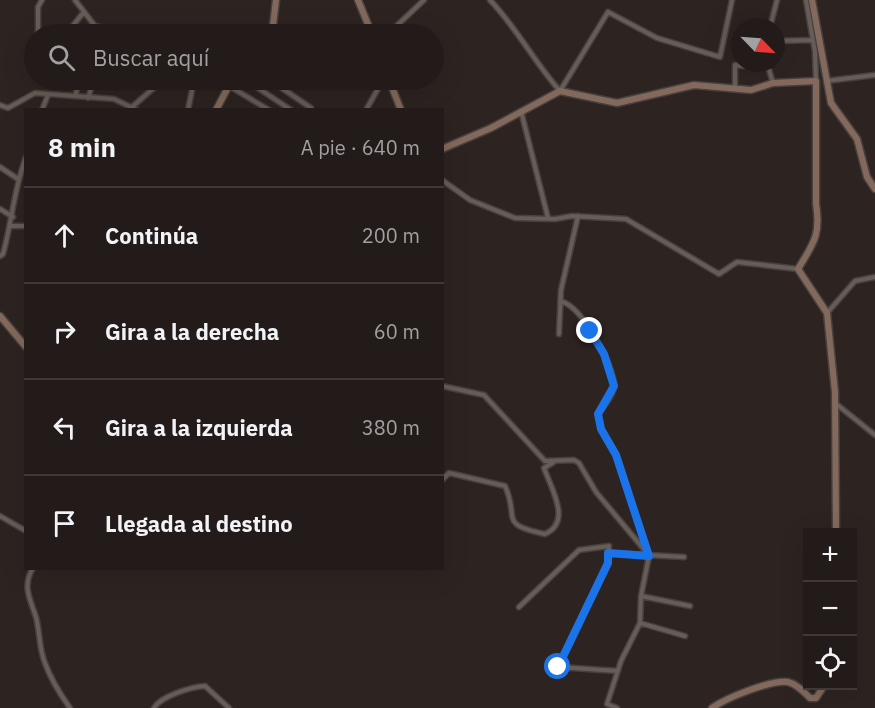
<!DOCTYPE html>
<html lang="es">
<head>
<meta charset="utf-8">
<style>
  body { margin:0; font-family:"IBM Plex Sans",sans-serif; background:#2a2422; color:#f1f3f6 }
  .controls { position:absolute; right:18px; bottom:18px; display:grid; overflow:hidden; border-radius:0px; box-shadow:0 6px 24px #0002 }
  .controls button { width:54px; height:54px; display:grid; place-items:center; padding:0; border:0; border-bottom:2px solid #3f3938; background:#221b19; color:#f1f3f6; font:30px sans-serif }
  .compass { position:absolute; left:731px; top:18px; width:54px; height:54px; border-radius:50%; background:#221b19; box-shadow:0 6px 24px #0002; rotate:115deg }
  .stop { position:absolute; width:18px; height:18px; margin:-14px; border:4px solid #1a73e8; border-radius:50%; background:#fff }
  .stop.end { background:#1a73e8; border-color:#fff; box-shadow:0 2px 6px #0008 }
  .list { margin:0; padding:0; list-style:none }
  h2 { display:flex; justify-content:space-between; align-items:center; height:78px; margin:0; padding:0 24px; font-size:26px }
  h2 small { font-size:20px; font-weight:400; color:#a2a1a2 }
  .list li { display:grid; grid-template-columns:39px 1fr auto; gap:18px; align-items:center; box-sizing:border-box; height:96px; padding:0 24px; border-top:2px solid #3f3938 }
  .list b { display:block; font-size:22px; white-space:nowrap }
  .list em { font-size:20px; font-style:normal; color:#a2a1a2 }
  .icon { flex:none; width:33px; height:33px; fill:none; stroke:currentColor; stroke-width:2; stroke-linecap:round; stroke-linejoin:round }
  .map { position:relative; flex:none; width:875px; height:708px; overflow:hidden }
  .search { position:absolute; background:#221b19; box-shadow:0 6px 24px #0002; left:24px; top:24px; width:420px; height:66px; display:flex; align-items:center; gap:15px; box-sizing:border-box; padding:0 21px; border-radius:33px; color:#a2a1a2; font-size:22px }
  .panel { position:absolute; background:#221b19; box-shadow:0 6px 24px #0002; left:24px; top:108px; width:420px; height:462px; border-radius:0px }
  .map>svg:first-child { display:block }
  .lines { fill:none; stroke-linecap:round; stroke-linejoin:round }
  .street-casing { stroke:#47403d; stroke-width:7 }
  .secondary-casing { stroke:#47403d; stroke-width:9 }
  .street { stroke:#665c58; stroke-width:4 }
  .secondary { stroke:#83695c; stroke-width:6 }
  .route { stroke:#1a73e8; stroke-width:8 }
</style>
</head>
<body>
<div class="map">
<svg width="875" height="708" viewBox="0 0 875 708">
  <rect width="100%" height="100%" fill="#2d2421"/>
  <g class="lines">
    <defs>
      <path id="street" d="M75 0 95 26 131 34
        M490 0C517 28 534 62 560 91L608 12 657 38 720 57 732 0
        M806 0 815 52 816 81
        M770 27 777 0
        M38 34V7L42 0
        M66 34 84 12
        M388 34 424 0
        M776 41 813 40
        M767 63 773 83
        M246 80 291 110
        M270 80 311 108
        M826 81 875 75
        M229 86 269 110
        M735 88V65L743 66 745 63
        M75 96 80 80
        M88 98 94 80
        M0 105 8 108 35 93 114 99 137 110
        M132 107 156 86 159 80
        M42 110 48 95
        M188 110 194 80
        M366 110 383 80
        M521 111 548 218
        M0 167 18 179
        M442 180 470 200 515 218 555 219 572 216 626 219 719 274 737 262 798 269
        M0 209 13 217
        M11 226H26
        M0 256 3 254C12 222 14 188 26 157
        M563 302C583 309 613 364 614 385 614 395 603 407 598 414L601 429 616 455 649 556 641 596 640 623 621 661 607 704 617 708
        M827 313 855 281 875 277
        M559 334 561 290 578 216
        M442 386 484 395 545 461 574 460 579 463 596 492 647 553
        M835 403 875 435
        M442 480 449 473 505 486C520 518 497 524 545 534 572 522 552 490 544 468L554 462
        M0 516 26 531
        M608 553V563L558 667 618 671
        M33 568C22 586 30 599 36 617 40 632 39 649 45 663 51 680 60 694 70 708
        M641 596 690 606
        M519 607 579 550 609 546 608 553 684 557
        M640 623 685 636
        M154 708C161 696 191 687 205 686L229 708"/>
      <path id="secondary" d="M358 0 372 34
        M812 0 831 103 857 139 867 177 875 189
        M272 34 276 0
        M389 80 401 110
        M216 110 232 80
        M442 149 491 128 560 91 617 103 694 85 751 90 773 83 816 81V204C821 234 814 243 798 269L827 313 835 392 836 532
        M0 316 26 347
        M712 708C726 698 770 680 788 682 797 684 804 692 810 698H816L824 686"/>
    </defs>
    <use href="#street" class="street-casing"/>
    <use href="#secondary" class="secondary-casing"/>
    <use href="#street" class="street"/>
    <use href="#secondary" class="secondary"/>
  </g>
  <g class="lines">
    <path class="route" d="M558 667 608 563V553L649 556 616 455 601 429 598 414 614 386 604 354 590 331"/>
  </g>
</svg>
<div class="controls">
<button>+</button>
<button>−</button>
<button><svg class="icon" aria-label="locate" viewBox="0 0 24 24"><circle cx="12" cy="12" r="6"/><path d="M12 2v4M12 18v4M2 12h4M18 12h4"/></svg></button>
</div>
<svg class="compass" viewBox="-18 -18 36 36"><path d="M0-13l5 13h-10z" fill="#e53935"/><path d="M0 13l5-13h-10z" fill="#a2a1a2"/></svg>
<div class="stop" style="left:558px;top:667px"></div>
<div class="stop end" style="left:590px;top:331px"></div>
<div class="search"><svg class="icon" aria-label="search" viewBox="0 0 24 24"><circle cx="10" cy="10" r="6"/><path d="M15 15l6 6"/></svg>Buscar aquí</div>
<section class="panel">
<h2>8 min<small>A pie · 640 m</small></h2>
<ul class="list">
<li><svg class="icon" aria-label="ahead" viewBox="0 0 24 24"><path d="M12 20V5M6 11l6-6 6 6"/></svg><div><b>Continúa</b></div><em>200 m</em></li>
<li><svg class="icon" aria-label="right" viewBox="0 0 24 24"><path d="M7 20v-9h11M14 6l5 5-5 5"/></svg><div><b>Gira a la derecha</b></div><em>60 m</em></li>
<li><svg class="icon" aria-label="left" viewBox="0 0 24 24"><path d="M17 20v-9H6M10 6l-5 5 5 5"/></svg><div><b>Gira a la izquierda</b></div><em>380 m</em></li>
<li><svg class="icon" aria-label="arrive" viewBox="0 0 24 24"><path d="M6 21V4h12l-3 4 3 4H6"/></svg><div><b>Llegada al destino</b></div></li>
</ul>
</section>
</div>
</body>
</html>
